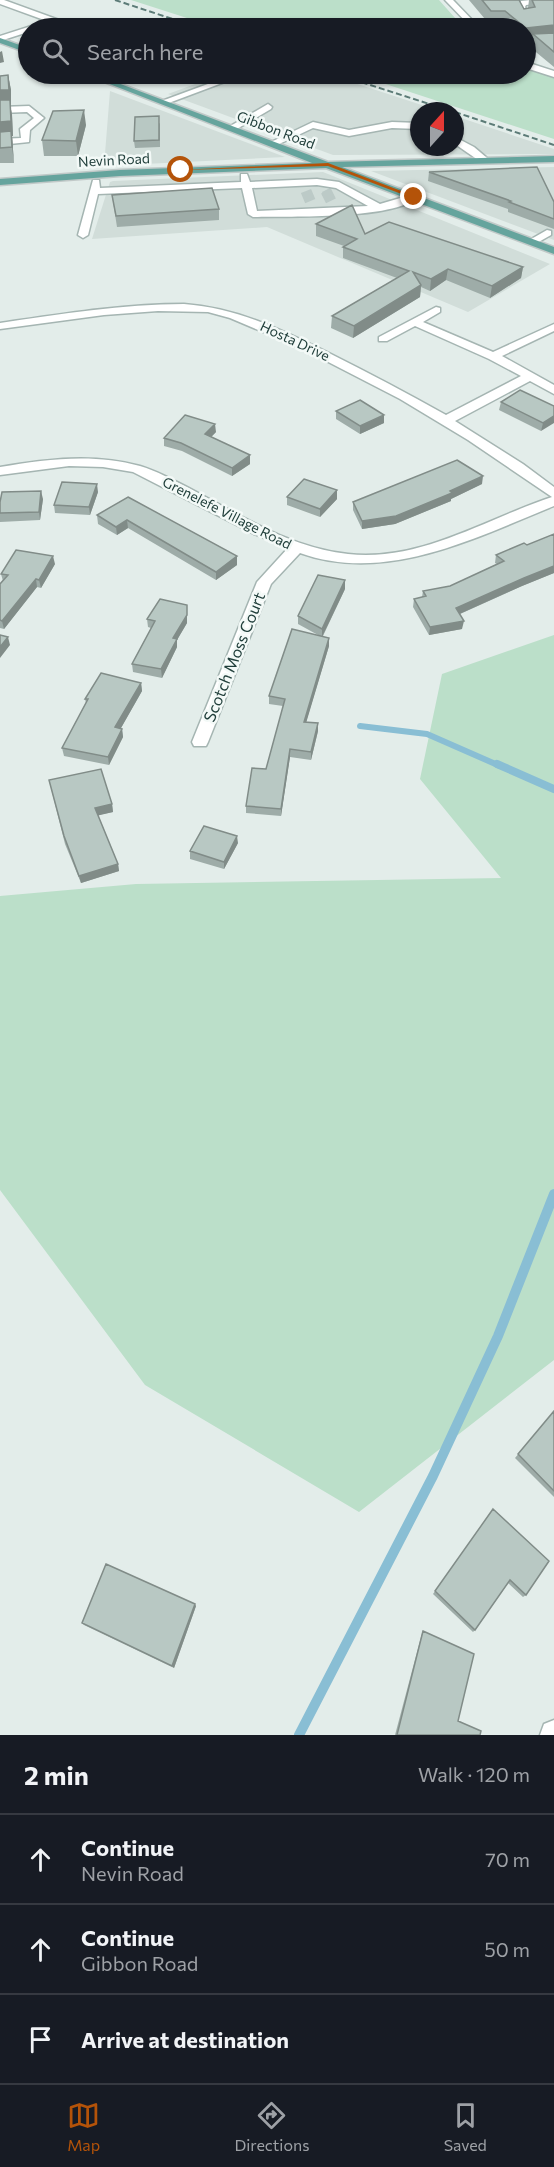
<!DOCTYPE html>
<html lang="en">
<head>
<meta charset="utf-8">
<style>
  body { margin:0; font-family:Commissioner,sans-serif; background:#242831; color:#f1f3f6 }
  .compass { position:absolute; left:410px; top:102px; width:54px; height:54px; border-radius:50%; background:#171b24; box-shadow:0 2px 4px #0004; rotate:21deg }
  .stop { position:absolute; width:18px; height:18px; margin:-14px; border:4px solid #b45309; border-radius:50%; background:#fff }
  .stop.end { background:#b45309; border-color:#fff; box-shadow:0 2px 6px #0008 }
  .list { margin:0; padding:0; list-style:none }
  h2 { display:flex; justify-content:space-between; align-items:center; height:78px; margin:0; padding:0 24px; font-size:26px }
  h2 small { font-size:20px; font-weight:400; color:#9ea1a6 }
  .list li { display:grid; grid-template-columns:39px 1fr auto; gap:18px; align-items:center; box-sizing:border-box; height:90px; padding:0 24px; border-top:2px solid #363941 }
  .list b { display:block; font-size:22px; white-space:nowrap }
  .list p { margin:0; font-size:20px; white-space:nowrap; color:#9ea1a6 }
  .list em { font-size:20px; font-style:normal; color:#9ea1a6 }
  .icon { flex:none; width:33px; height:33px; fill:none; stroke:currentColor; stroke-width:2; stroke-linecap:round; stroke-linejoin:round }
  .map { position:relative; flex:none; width:554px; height:1735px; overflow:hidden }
  .search { position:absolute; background:#171b24; box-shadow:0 2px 4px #0004; left:18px; right:18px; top:18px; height:66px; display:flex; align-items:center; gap:15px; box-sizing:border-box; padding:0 21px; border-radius:33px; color:#9ea1a6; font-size:22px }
  .sheet { height:348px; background:#171b24 }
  nav { display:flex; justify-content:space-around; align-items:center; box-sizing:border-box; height:84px; border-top:2px solid #363941; background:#171b24; font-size:16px; color:#9ea1a6 }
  nav a { display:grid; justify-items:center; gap:3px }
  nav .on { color:#b45309 }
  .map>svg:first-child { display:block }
  .built { fill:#d1ddd9 }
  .green { fill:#bbdfc9 }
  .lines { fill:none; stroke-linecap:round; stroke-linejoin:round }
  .stream-far2 { stroke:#89bed4; stroke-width:6 }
  .stream-far1 { stroke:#89bed4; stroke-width:8 }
  .stream { stroke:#89bed4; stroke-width:10 }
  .minor-tunnel-far1 { stroke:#bccac7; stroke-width:9; stroke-dasharray:9 4.5; stroke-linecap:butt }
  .minor-tunnel { stroke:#bccac7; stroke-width:11; stroke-dasharray:11 6; stroke-linecap:butt }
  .minor-casing { stroke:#a5b5b2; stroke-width:3 }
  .major-casing { stroke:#c1c9c8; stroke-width:3 }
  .minor { fill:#fff; fill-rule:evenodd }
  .major { fill:#65a49d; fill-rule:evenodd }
  .rail { stroke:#5c7b77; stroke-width:2; stroke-dasharray:6 3; stroke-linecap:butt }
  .wall { fill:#9eaca8 }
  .shaded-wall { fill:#818c88 }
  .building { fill:#b8c8c3; stroke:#818c88; stroke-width:1.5 }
  .route { fill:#b45309 }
  .labels { text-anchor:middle; stroke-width:5; stroke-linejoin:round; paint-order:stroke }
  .far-street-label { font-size:14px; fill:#213f3b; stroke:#f3f9f7 }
  .street-label { font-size:16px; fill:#213f3b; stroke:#f3f9f7 }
</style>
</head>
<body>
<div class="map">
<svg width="554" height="1735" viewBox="0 0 554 1735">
  <rect width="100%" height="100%" fill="#e3edea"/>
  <path class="built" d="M222 74H327L440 111H419V147H455V116L554 149V154L333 155 168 94Z
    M110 91 285 157 104 166Z
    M554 167V240L371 171Z
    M323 172 550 264 468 312 267 227 92 239 110 182 113 181Z"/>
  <path class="green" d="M131 0H439L464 28H218Z
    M526 69 554 78V139L355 74H526Z
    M554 635V1360L359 1512 145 1385 0 1190V896L136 884 501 878 420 779 442 674Z"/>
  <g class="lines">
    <path class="stream-far2" d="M360 726 427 734 500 766"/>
    <path class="stream-far1" d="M497 764 554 789"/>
    <path class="stream" d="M299 1735 433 1476 498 1336 554 1194"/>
    <path class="minor-tunnel-far1" d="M326 190 327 192"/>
    <path class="minor-tunnel" d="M306 191 311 203
      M326 191 331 201"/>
    <defs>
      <path id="minor" d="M0 0H4L81 28C72 29 66 26 57 24 49 23 38 28 28 28V32L0 41V36L47 21 0 4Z
        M445 0H453L480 28H472Z
        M531 0H554V2L526 5 525 7 531 19 524 21 517 7 521 1Z
        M143 25 152 28H133L134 26Z
        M554 40V44L526 46V42Z
        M526 62 554 71V77L526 68Z
        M235 74H246L166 104 159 102Z
        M268 104 272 107 271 109 235 130 227 128Z
        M29 106 44 118 30 130 29 142 0 145V139L21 138 20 129 34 118 27 112 0 113V107Z
        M313 122 349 130 392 122 419 123V129L392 128 349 136 313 128 277 145 269 143Z
        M455 137 474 147 487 158V162H481L455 144Z
        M241 174H247L250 182 317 179 339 182 380 204 414 194 419 197C392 220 290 216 253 217L248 214 242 188 98 194 88 235 83 238 78 235 93 180H99L100 188 241 182ZM317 185 336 188 368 206 257 211 252 188Z
        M547 230 551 231V235L535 244 526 242Z
        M184 304C237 308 280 329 327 352 367 372 407 393 446 415L521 376 489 359 415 326 387 341H379V337L436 307 440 308V312L423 322 493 352 554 324V331L502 356 554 385V394L530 381 455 421 523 464 554 487V506C475 538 386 584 300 553L271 584 208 742 206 746H194L192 742 257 582 288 548 254 534 133 472 103 467 69 466 0 475V467C46 459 94 453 140 466 157 471 173 480 189 488 240 515 290 548 348 554 421 562 485 519 552 497L468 440 400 399 305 350 230 318 208 312 158 311 104 315 0 329V323C61 314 122 304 184 304Z
        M554 1720V1735H540L544 1724Z"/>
      <path id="major" d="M0 38 28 48V53L0 43Z
        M84 74H94L328 162 554 156V162L342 167 554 247V254L326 168 120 176 0 185V179L120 170 312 163Z"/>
    </defs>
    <use href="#minor" class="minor-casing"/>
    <use href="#major" class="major-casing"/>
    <use href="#minor" class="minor"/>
    <use href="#major" class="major"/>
    <path class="rail" d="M115 0 200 28
      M336 74 451 111
      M455 112 554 145"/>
  </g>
  <path class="wall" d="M469 0H519L524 9 528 8 529 0H554V67L531 48 532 41 525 42V28H508L503 24 490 25Z
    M8 75 11 90V104H10L12 115 13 136H12L14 163H0V76Z
    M160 123V147L135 148 134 141Z
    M86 125 78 156H44L42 140Z
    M429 172 554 202V229L508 212V209L428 181Z
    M112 195 219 209V220L117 227Z
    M316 224 523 267 521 278 490 298 446 280 430 291 421 287 420 297 353 338 331 328 332 316 397 278 343 258V247L344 246 316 236Z
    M501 402 554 406 541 431 499 410Z
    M336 411 384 423 360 434 336 419Z
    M216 432 211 437 250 455V464L232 476 182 451 164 446V438Z
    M482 484 451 499V501L395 524 362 529 353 510V502Z
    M98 492 90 515 55 513 54 505Z
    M128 497 237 556V565L216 580 128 528 117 535 98 524 97 515Z
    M287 497 337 499 320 517 287 505Z
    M43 499 40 520 0 522V502Z
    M554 534V573L522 586 460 614 462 629 429 635 413 607 414 599 422 597 423 591 450 586 497 564 495 563 496 555 527 545Z
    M55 564 41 588 37 587 4 629 0 628V584L3 581 1 574Z
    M345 589 323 636 329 646 306 722 318 731 311 760 290 757 281 816 246 813V806L266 769 283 706 269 704V696L318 635 298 624V616Z
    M187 605V623L177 640V647L162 678 133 672 132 664 151 628 148 627 147 619Z
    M141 683 142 691 121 728 122 729 123 737 109 765 64 756 62 748 86 703 85 699Z
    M49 780 112 804 113 812 98 815 118 864 119 871 81 883 65 844Z
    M238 843 224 869 190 859V851Z
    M554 1411V1497L515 1458Z
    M493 1509 526 1595 523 1597 508 1583 475 1630 473 1632 433 1594Z
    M196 1606 174 1668 84 1625 82 1623Z
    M423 1631 458 1721 480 1735H395L422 1633Z"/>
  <path class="shaded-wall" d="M554 25V39L533 34 532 41 525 42 526 28Z
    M2 51 4 62 0 63V52Z
    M8 75 11 90V104H10L12 115 13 136H12L14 163 12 147 0 137V90Z
    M84 110 86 125 78 156 76 141Z
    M523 267 521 278 490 298 492 286Z
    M448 269 446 280 430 291 431 279Z
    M421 285 420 297 353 338 354 326Z
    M384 415V423L360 434V426Z
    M554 416V423L541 431 543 423Z
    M215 424 216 432 206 442 205 434Z
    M250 455V464L232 476V468Z
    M483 476 482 484 451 499V501L395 524 362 529V521L450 491Z
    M97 484 98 492 90 515 89 507Z
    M337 490V499L320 517V509Z
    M41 491 43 499 40 520 39 512Z
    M127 520 128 528 117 535 116 527Z
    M53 556 55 564 41 588 39 580Z
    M237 556V565L216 580V572Z
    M554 566V573L522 586 455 616 456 608 524 578Z
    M36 579 37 587 4 629 2 621Z
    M345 580V589L322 637V629Z
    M187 605V623L177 640V647L162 678 161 669 173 638Z
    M464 621 462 629 429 635 430 627Z
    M8 637 10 645 0 658V647Z
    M329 638V646L304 730V722Z
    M141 683 142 691 117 735 115 727Z
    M318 723V731L311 760V752Z
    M122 729 123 737 109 765 108 757Z
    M290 749V757L281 816V809Z
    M112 804 113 812 96 816 95 808Z
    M237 836 238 843 224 869V862Z
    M118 864 119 871 81 883 79 876Z
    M195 1604 196 1606 174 1668 172 1666Z"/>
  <path class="building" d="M482 0H519L524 9 535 7 532 0H554V25L526 28 505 11H491Z
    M554 33V52L533 34Z
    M8 75 9 90H0V76Z
    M0 100H10L11 121 0 122Z
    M84 110 76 141 42 140 53 111Z
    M159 116V140L134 141 135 117Z
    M11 131 12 147 0 148V132Z
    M537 167 554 202V219L509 202 511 201 429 172Z
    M212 188 219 209 116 216 112 195Z
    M352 205 365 234 389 222 523 267 492 286 448 269 431 279 413 272 421 285 354 326 332 316 409 271 343 247 357 239 316 224Z
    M520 390 554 406V416L543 423 501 402Z
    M360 400 384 415 360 426 336 411Z
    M185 415 215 424 205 434 250 455 232 468 181 443 164 438Z
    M457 460 483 476 450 491 452 493 396 516 362 521 353 502Z
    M304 479 337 490 320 509 287 497Z
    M62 482 97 484 89 507 54 505Z
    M41 491 39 512 0 513V502L2 492Z
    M128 497 237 556 216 572 127 520 116 527 97 515Z
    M554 534V566L524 578 456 608 464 621 430 627 414 599 426 596 423 591 450 586 504 561 496 555 524 543 527 545Z
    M16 550 53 556 39 580 36 579 2 621 0 620V584L8 575 1 574Z
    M318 575 345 580 322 629 298 616Z
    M160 599 187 605V615L173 638 177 639 161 669 132 664 155 621 147 619Z
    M292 629 329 638 304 722 318 723 311 752 290 749 281 809 246 806 252 768 266 769 285 699 269 696Z
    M0 635 8 637 0 647Z
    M101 673 141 683 115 727 122 729 108 757 62 748 88 699H85Z
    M101 769 112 804 95 808 118 864 79 876 64 836 49 780Z
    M204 826 237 836 224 862 190 851Z
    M554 1411V1491L518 1454Z
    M493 1509 549 1561 526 1595 510 1580 475 1630 435 1591Z
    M106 1564 195 1604 172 1666 82 1623Z
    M423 1631 474 1654 458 1721 481 1731 480 1735H397Z"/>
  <path class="route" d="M328 163 417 197 412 198 328 166 178 170Z"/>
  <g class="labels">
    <g class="far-street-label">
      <text transform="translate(276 130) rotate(21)" y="5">Gibbon Road</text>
      <text transform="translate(114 160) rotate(-3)" y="5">Nevin Road</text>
      <text transform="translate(295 341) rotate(25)" y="5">Hosta Drive</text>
      <text transform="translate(227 513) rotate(27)" y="5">Grenelefe Village Road</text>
    </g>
    <g class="street-label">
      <text transform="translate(234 657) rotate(-68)" y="6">Scotch Moss Court</text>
    </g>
  </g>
</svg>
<svg class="compass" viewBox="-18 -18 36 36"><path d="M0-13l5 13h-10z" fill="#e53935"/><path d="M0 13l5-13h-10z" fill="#9ea1a6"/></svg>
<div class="stop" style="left:181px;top:170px"></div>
<div class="stop end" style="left:414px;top:197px"></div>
<div class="search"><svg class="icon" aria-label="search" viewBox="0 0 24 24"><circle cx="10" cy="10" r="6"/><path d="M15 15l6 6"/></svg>Search here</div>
</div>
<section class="sheet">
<h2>2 min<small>Walk · 120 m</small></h2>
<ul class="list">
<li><svg class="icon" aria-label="ahead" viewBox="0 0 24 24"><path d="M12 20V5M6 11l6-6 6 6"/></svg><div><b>Continue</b><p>Nevin Road</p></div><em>70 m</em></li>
<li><svg class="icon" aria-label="ahead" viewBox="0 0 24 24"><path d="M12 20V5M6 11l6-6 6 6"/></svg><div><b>Continue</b><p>Gibbon Road</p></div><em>50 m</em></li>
<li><svg class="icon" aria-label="arrive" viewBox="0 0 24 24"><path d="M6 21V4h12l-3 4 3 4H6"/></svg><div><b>Arrive at destination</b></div></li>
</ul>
</section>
<nav>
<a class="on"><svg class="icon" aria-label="map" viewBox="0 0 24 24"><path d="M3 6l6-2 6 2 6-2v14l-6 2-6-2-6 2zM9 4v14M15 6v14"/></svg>Map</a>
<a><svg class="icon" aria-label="directions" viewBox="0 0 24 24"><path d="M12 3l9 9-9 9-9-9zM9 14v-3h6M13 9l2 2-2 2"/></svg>Directions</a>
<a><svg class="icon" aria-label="saved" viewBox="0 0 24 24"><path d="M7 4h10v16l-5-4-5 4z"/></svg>Saved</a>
</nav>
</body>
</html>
